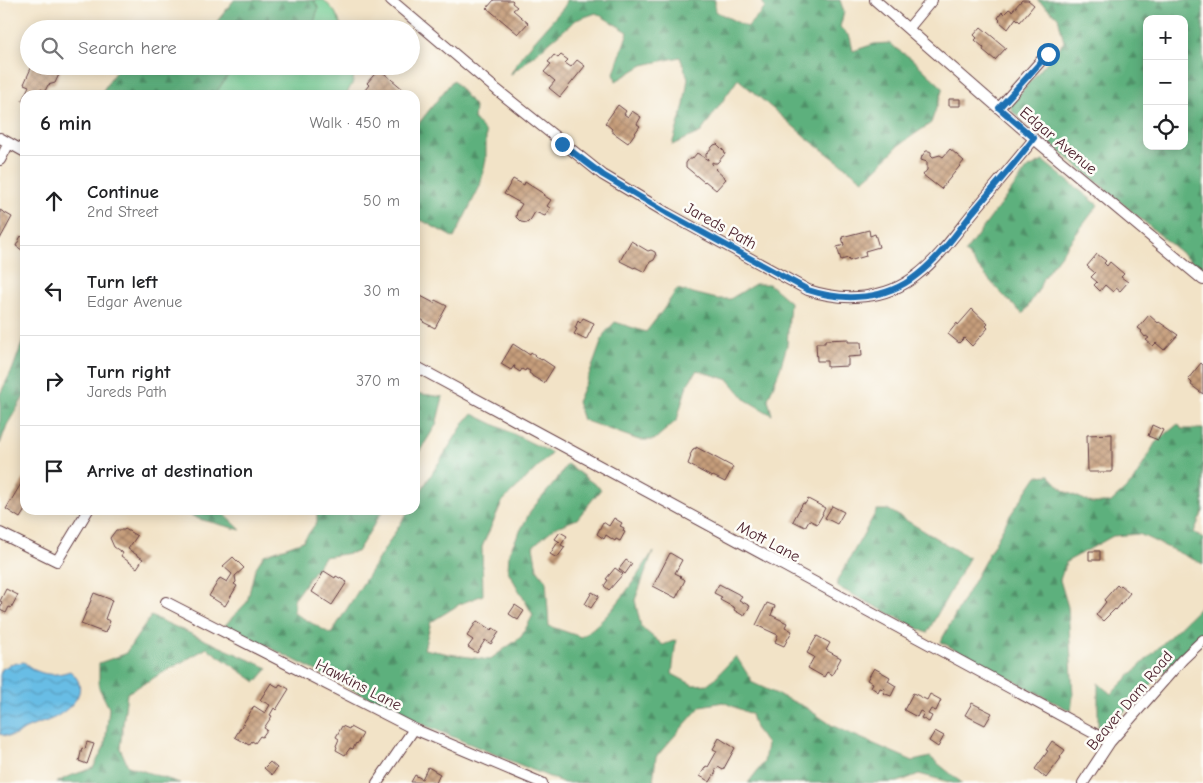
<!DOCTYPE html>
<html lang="en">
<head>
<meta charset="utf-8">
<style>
  body { margin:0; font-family:"Comic Neue",sans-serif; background:#f6f6f6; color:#202124 }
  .controls { position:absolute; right:15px; top:15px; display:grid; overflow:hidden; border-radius:10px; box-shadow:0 2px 12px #0003 }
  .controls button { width:45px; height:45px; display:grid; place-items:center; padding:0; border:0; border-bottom:1px solid #e0e0e0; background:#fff; color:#202124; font:25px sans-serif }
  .stop { position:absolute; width:15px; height:15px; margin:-11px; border:4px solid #1f6fb2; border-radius:50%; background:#fff }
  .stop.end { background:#1f6fb2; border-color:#fff; box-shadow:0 1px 5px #0008 }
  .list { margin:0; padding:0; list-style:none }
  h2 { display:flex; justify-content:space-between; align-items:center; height:65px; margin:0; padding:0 20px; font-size:21px }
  h2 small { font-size:16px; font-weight:400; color:#757577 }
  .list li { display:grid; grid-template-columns:32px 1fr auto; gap:15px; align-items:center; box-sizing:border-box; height:90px; padding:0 20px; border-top:1px solid #e0e0e0 }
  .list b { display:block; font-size:19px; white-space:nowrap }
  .list p { margin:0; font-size:16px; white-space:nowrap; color:#757577 }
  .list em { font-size:16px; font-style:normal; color:#757577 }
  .icon { flex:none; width:28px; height:28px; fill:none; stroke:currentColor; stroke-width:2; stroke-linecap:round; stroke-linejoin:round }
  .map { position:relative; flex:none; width:1203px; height:783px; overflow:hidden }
  .search { position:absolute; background:#fff; box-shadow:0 2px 12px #0003; left:20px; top:20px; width:400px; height:55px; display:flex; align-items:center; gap:12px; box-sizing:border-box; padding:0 18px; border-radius:28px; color:#757577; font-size:19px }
  .panel { position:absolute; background:#fff; box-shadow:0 2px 12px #0003; left:20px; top:90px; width:400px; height:425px; border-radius:15px }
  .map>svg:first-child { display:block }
  .grass { fill:#72cc93; stroke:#5e765f }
  .forest { fill:url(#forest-firs); stroke:#546854; fill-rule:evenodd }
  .water { fill:url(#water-waves); stroke:#596e88 }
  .building { fill:url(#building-cross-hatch) }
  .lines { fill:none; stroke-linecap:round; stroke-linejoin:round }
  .street-casing { stroke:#633c42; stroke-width:12 }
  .street { stroke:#fff; stroke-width:10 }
  .route { stroke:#1f6fb2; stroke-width:6 }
  .labels { text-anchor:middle; stroke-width:5; stroke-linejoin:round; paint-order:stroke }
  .street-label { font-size:16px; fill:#4a1f2b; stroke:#fdfcf7 }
</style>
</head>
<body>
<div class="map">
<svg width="1203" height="783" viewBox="0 0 1203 783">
  <defs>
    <pattern id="forest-firs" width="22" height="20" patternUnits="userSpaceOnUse" patternTransform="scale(1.25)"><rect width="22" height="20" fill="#5db07d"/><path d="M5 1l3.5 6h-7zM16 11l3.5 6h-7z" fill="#4f8f67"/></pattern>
    <pattern id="water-waves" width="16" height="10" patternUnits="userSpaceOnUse" patternTransform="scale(1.25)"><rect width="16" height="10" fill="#68bde5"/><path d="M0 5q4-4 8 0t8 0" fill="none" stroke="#5899ba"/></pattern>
    <pattern id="building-cross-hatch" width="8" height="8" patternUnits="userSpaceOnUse" patternTransform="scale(1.25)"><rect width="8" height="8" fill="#c69e7b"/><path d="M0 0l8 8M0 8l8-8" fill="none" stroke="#a38065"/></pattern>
  </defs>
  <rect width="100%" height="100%" fill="#fdfcf7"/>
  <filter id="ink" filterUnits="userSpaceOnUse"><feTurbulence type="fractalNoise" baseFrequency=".02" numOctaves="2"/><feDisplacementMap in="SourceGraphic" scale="10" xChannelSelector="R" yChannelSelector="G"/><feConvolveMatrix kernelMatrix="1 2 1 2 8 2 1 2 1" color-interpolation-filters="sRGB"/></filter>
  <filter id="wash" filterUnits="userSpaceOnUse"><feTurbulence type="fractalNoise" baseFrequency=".0096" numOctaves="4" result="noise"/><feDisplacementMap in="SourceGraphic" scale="20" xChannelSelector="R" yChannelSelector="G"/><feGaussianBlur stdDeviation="1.12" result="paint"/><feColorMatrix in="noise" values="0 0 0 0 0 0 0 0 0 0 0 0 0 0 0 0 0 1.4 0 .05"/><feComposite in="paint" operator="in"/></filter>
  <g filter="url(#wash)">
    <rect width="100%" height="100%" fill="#f2e3c7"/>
    <path class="grass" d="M314 0H324L335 12 343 29H287L313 27 318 8Z
      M235 66H355L353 82 346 95H214Z"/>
    <path class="forest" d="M234 0H314L318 8 313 27 287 29H211Z
      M566 0H715V11L747 27 765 8 762 0H840L844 12 840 27 850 37 853 51 874 44 890 43 898 50 911 58 943 88 931 123 899 145 875 170 863 180 808 139 738 79 701 132 672 145 684 105 688 78 680 57 643 65 616 81 614 73 628 32 596 13 576 20 510 75 522 55 564 7Z
      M1037 0H1203V271L1013 112 1010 105 1064 42 1058 17ZM1147 19H1184V146H1147Z
      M119 66H135L162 74 175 66H235L214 95H100Z
      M453 80 475 107 474 119 486 133V160L480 186 454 238 421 220 415 228V128Z
      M1043 161 1098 205 1043 278 1039 289 1023 314C1002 296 984 274 965 252L1027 169Z
      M755 284H769L790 302 787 345 780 369 768 399 772 415 746 400 729 380 697 370 687 385 677 420 654 440H639L583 420 577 402 591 370 604 334 615 322 646 332 663 310 677 289 717 299H730Z
      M25 335V395L7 425 0 444V394L13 368Z
      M415 393 443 397 436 425 415 459Z
      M473 414 552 453 502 502 482 547 483 595 460 604 431 622 424 649 449 654 489 660 521 637 533 615 508 571 509 552 531 510 556 481 567 464 601 489 577 519 554 528 533 546 537 569 546 581 549 626 581 637C614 615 631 584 653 552L635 600 641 627 663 645 676 640 672 674 693 685 709 684 736 656 753 683 805 707 833 726 913 761 930 757 962 783H953L919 774 898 782 873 783H748L764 762 767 744 755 728 751 714 723 702 701 706 656 757 653 781 657 783H564L417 722 225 625 247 602 255 569 264 555 303 541 317 522V510H383L357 552 324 557 294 599V613L331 634 409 510H415V500L466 420Z
      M1178 424 1182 429H1203V511L1194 532 1203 539V564L1139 534 1113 536 1066 562 1060 580 1068 607 1073 696 1071 711 941 642 943 637 1009 517 1037 476 1049 475 1064 491 1092 503H1110L1134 481 1155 443Z
      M179 510H220L241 530 199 519Z
      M877 510H889L969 558 927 633 838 587 837 581Z
      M1203 604V633L1109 727 1103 731 1098 727V683L1111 694Z
      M151 616 268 668 256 682 207 648 127 693 120 748 128 766 180 783H56L67 777 93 768 105 745 109 708 99 688V663L125 654Z"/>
    <path class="water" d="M24 662C38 675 52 677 70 671 92 689 72 708 54 718 46 722 36 724 28 728 22 730 18 736 11 736 8 737 3 735 0 734V675L2 669 11 664Z"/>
    <g id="blocks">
      <path class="building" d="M494 0H512L513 1 512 3 517 7 513 10 528 23 518 34 487 8Z
        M1022 0H1028L1034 5 1020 22 1016 18 1008 29 999 21 1000 20 998 18 1002 12 1004 14 1009 9 1012 11Z
        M981 27 1006 48 995 60 983 50 984 48 975 40 977 38 974 35Z
        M554 55 558 58 561 55 568 60 565 63 571 67 577 60 585 66 560 97 549 88 555 81 544 72 551 64 548 62Z
        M32 66H63L55 83 48 85 45 91 41 89 39 95H25V102L22 101 29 86 24 84Z
        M379 69 410 95H380L374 91 371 95 365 90 369 85 367 83Z
        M949 99H960V106H949Z
        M618 105 626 111 624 114 628 117 632 111 641 117 637 124 640 126 628 143 611 131 612 129 605 123Z
        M717 144 724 151 725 154 717 163H714L712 162V164L716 168 715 169 726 179 716 190 705 181 704 182 686 167V163L689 159H692L697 153 708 160V159L706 157V154L714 145Z
        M950 149 964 161 941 189 923 175 927 170V162L921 160 922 156 926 151H929L931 152V155L933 157 940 155 943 157Z
        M513 179 524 185 525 182 544 194 543 195 551 200 547 206 550 208 545 216 535 212 531 219 527 223 521 222 516 217 517 212 522 204 504 194Z
        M0 210 12 217 0 239Z
        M869 230 870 236 875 234 879 247 865 251 866 256 849 261 848 258 841 260 837 247 844 245 842 237Z
        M21 236 25 239V252L16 246Z
        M631 241 648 251 651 250 655 252 656 256 654 260 650 262 645 272 635 267 634 268 620 261Z
        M1097 254 1106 261 1104 263 1107 266 1110 262 1124 274 1121 277 1128 282 1120 291 1116 288 1113 292 1105 285 1100 291 1094 285 1097 282 1091 277 1095 273 1087 266Z
        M415 293 434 303 435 300 447 306 435 328 423 322 424 321 415 316Z
        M972 309 988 324 986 326 988 328 972 346 964 338 959 343 948 334 957 323 958 325Z
        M1149 315 1158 323 1159 322 1178 335 1164 350 1156 343 1153 346 1146 340 1149 338 1146 336 1145 337 1141 332 1142 331 1138 328Z
        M583 318 594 323 591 330 586 340 574 334 577 329 575 328 578 321 580 323Z
        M848 339V342H861L862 356 848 357V366L827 367V361H817L816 343H825V340Z
        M513 344 530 355 531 352 535 355 534 356 542 360V359L554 367 544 383 532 376V375L529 373 530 371 526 369 525 371 522 369 520 372 514 368 515 366H514L511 370 501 364Z
        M1201 363 1203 365V394L1191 385 1192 383 1188 379Z
        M1152 425 1163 430 1158 440 1148 436Z
        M1112 434V472H1088L1087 435Z
        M696 447 733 467 725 482 713 476 712 477 708 475 688 464 691 456 690 455 694 448 696 449Z
        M25 477V510L20 518 6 509Z
        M808 499 825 508 822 514H823L817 524 809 520 805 527 793 521 803 503 805 504Z
        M832 506 844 512 837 524 825 518Z
        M614 518 622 523 620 526 624 528 623 531 625 532 620 541 616 539 615 541 606 535 604 539 597 534 603 522 609 526Z
        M125 529 137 536 128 549 143 559 137 568 121 556 123 553 114 547 110 538 116 530H124Z
        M560 532 567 536 561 545 565 547 557 558 550 554 558 542 559 543 560 542 555 539Z
        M1089 551H1100V560H1089Z
        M670 553 682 560 675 573 681 576 680 577 684 579 685 580 676 598 653 586Z
        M233 557 244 568 235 576 236 582 234 584 237 586 225 606 209 596 220 578 227 582 232 574 223 566Z
        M626 560 632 564 625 574 619 569Z
        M615 568 623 574 609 590 604 586 608 580 606 579Z
        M324 571 335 578 336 576 347 582 332 605 312 592Z
        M719 584 742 596 739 600 750 606 744 616 734 610 735 608 720 600 722 597 714 593Z
        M1117 585 1119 587 1121 585 1130 593 1116 610 1115 609 1103 621 1096 615 1106 602 1104 600Z
        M6 589 18 595 11 608 9 607 6 613 0 610 2 602 0 601Z
        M592 592 599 596 591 608 585 604Z
        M94 593 112 600 105 619 110 621 105 633 81 624Z
        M767 603 775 606 771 615 787 623 785 627 792 631 784 646 775 642 778 635 756 625Z
        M515 605 524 611 518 620 509 614Z
        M477 621 491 630 493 628 499 632 491 644 485 640 477 653 468 647 473 640 467 636Z
        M817 636 830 643 826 650 841 658 832 675 827 672 824 677 808 668 814 657 807 653Z
        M874 668 890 677 888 681 896 686 891 696 883 693 885 689 883 688V689L880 688 878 692 871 687 873 683 867 680Z
        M271 683 278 687 280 684 289 689 276 710 274 708 270 715 272 716 264 728 267 730 262 737 260 736 255 743 252 741 249 745 235 737 254 706 265 713 270 705 260 700Z
        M913 693 927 700 930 694 941 700 936 711 931 709 928 714 932 716 929 722 921 718 924 713 920 711 917 717 904 710Z
        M972 703 992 713 985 725 965 715Z
        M342 726 349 729 350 727 363 734 357 744 356 743 353 749 350 748 345 755 336 750 337 747 336 746 339 739 336 737Z
        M935 731 944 736 938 747 929 741Z
        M719 738 735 748 723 770 718 767 715 771 716 772 710 782 700 776 706 766 708 767 717 751 713 749Z
        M1052 741 1065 750 1060 757 1061 758 1046 778 1035 769 1048 751 1046 750Z
        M87 742 94 744 87 764 79 761 82 748 85 749Z
        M270 762 277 768 272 775 264 768Z
        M428 767 440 774 436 783 411 782 415 775 422 779Z"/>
    </g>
  </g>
  <g filter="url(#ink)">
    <use href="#blocks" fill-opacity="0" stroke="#633c42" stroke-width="1"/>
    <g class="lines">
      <defs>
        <path id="street" d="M391 0 497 90 603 175 667 213 808 290C844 302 886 300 917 275 938 259 954 236 971 215 992 190 1013 164 1034 139
          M875 0 1034 139 1203 280
          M908 29 932 0
          M999 108 1047 54
          M0 138 25 152
          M0 160 9 143
          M415 366 1110 742
          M0 533 57 561 88 510
          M166 602 414 729 542 783
          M377 783 414 729
          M1083 783 1110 742 1182 660 1203 640"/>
      </defs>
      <use href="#street" class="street-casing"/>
      <use href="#street" class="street"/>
    </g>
  </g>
  <g class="lines" filter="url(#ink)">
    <path class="route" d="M562 144 603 175 667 213 808 290C844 302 886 300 917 275 939 258 956 234 973 212 993 188 1015 164 1034 138L999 108 1048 54"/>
  </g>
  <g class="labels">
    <g class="street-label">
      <text transform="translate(1059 140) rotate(40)" y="6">Edgar Avenue</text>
      <text transform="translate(721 225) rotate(29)" y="6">Jareds Path</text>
      <text transform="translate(769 541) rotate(28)" y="6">Mott Lane</text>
      <text transform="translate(359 684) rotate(27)" y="6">Hawkins Lane</text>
      <text transform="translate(1129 700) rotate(-50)" y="6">Beaver Dam Road</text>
    </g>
  </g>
</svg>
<div class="controls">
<button>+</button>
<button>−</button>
<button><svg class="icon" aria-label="locate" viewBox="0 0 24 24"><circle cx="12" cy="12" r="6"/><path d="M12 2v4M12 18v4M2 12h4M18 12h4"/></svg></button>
</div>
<div class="stop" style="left:1048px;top:54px"></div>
<div class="stop end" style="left:562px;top:144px"></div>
<div class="search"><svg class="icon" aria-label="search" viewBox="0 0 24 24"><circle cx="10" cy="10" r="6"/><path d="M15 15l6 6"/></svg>Search here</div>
<section class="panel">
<h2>6 min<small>Walk · 450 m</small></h2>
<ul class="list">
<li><svg class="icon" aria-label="ahead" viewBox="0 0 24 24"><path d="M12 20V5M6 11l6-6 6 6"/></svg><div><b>Continue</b><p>2nd Street</p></div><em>50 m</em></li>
<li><svg class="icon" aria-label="left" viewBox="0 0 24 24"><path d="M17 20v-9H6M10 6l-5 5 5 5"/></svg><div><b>Turn left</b><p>Edgar Avenue</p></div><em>30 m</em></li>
<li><svg class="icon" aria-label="right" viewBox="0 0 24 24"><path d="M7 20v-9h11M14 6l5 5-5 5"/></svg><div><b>Turn right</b><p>Jareds Path</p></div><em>370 m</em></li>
<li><svg class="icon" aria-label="arrive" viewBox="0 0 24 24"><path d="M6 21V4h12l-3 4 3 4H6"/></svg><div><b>Arrive at destination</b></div></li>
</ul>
</section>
</div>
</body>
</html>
